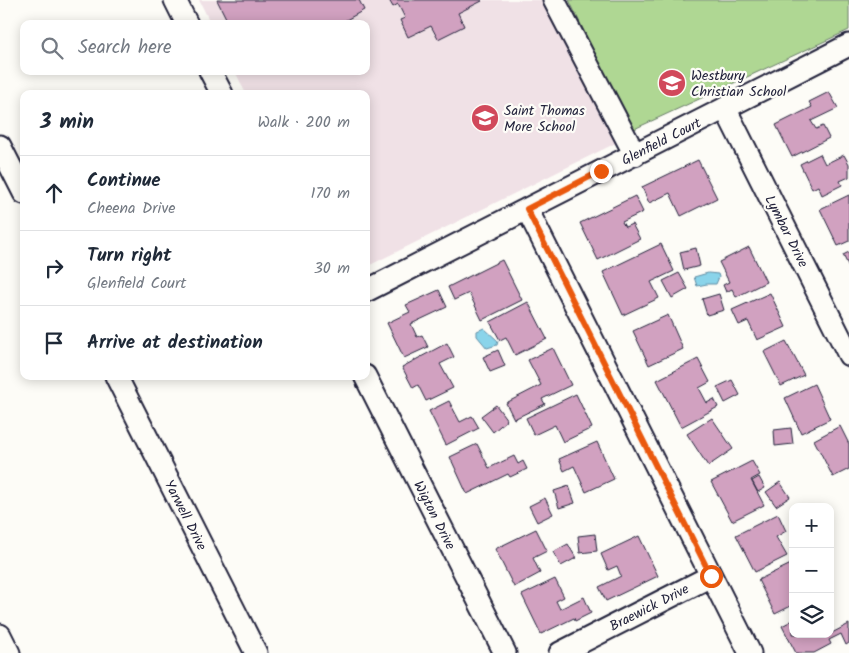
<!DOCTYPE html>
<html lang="en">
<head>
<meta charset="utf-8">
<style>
  body { margin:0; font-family:Kalam,sans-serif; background:#f2f2f3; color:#1f2937 }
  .controls { position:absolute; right:15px; bottom:15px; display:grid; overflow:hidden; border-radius:10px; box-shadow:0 2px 12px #0003 }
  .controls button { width:45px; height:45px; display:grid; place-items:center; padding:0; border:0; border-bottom:1px solid #e0e1e3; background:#fff; color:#1f2937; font:25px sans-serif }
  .stop { position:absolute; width:15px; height:15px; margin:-11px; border:4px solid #ea580c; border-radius:50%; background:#fff }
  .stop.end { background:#ea580c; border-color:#fff; box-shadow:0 1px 5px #0008 }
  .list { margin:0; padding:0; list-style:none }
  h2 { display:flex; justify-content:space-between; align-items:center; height:65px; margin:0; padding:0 20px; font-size:21px }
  h2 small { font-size:16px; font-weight:400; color:#747a83 }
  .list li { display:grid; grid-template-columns:32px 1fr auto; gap:15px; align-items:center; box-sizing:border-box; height:75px; padding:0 20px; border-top:1px solid #e0e1e3 }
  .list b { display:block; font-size:19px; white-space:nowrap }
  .list p { margin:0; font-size:16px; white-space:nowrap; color:#747a83 }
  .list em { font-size:16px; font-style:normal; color:#747a83 }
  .icon { flex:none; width:28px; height:28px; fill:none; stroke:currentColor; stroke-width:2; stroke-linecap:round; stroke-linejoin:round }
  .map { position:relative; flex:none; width:849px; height:653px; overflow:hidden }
  .search { position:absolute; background:#fff; box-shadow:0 2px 12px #0003; left:20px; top:20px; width:350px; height:55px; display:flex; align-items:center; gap:12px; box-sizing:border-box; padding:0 18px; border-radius:10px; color:#747a83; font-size:19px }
  .panel { position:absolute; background:#fff; box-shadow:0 2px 12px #0003; left:20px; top:90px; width:350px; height:290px; border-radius:10px }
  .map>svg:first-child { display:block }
  .built { fill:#f0e1e6 }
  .green { fill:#afd793; stroke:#687c67 }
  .water { fill:#8ad4ea; stroke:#608da4 }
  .building { fill:#d1a1c0; stroke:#22223b }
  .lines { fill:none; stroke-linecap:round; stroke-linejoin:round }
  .minor-casing { stroke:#22223b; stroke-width:25 }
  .minor { stroke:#fdfcf7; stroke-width:21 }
  .route { stroke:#ea580c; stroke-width:6 }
  .labels { text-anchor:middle; stroke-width:4.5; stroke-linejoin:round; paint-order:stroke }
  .poi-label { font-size:14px; fill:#22223b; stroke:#fdfcf7; text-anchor:start }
  .street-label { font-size:14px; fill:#22223b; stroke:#fdfcf7 }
</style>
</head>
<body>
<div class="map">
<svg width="849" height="653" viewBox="0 0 849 653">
  <rect width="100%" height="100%" fill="#fdfcf7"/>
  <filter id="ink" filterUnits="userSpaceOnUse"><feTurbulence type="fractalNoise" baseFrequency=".02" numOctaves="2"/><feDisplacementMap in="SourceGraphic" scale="10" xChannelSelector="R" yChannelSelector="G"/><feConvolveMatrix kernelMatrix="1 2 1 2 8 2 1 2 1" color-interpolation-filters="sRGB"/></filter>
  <g filter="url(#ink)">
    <path class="built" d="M199 0H544L616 143 366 267V94H246L235 71H366V24H211Z"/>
    <path class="green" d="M569 0H849V30L632 130Z"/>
    <path class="water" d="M708 273 718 274 719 277 716 284H707L697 286 694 277Z
      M484 328 498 341 497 345 487 348 477 336V331Z"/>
    <path class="building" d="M217 0H359L364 10 339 24H229Z
      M389 0H481L482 1 458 13 464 26 438 39 431 26 408 37 400 20 405 18 398 4 393 7Z
      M829 92 838 108 811 121 816 129 823 126 829 138 792 157 776 125 812 107 809 102Z
      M820 154 825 164 844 155 849 164V177L840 181 842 185 822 195 818 186 812 189 800 164Z
      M698 160 717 198 681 216 670 193 649 203 642 187Z
      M849 195V241L838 246 820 209Z
      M635 196 643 212 622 222 625 227 632 224 640 239 598 260 580 223Z
      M661 244 674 271 651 282 659 298 623 315 603 272Z
      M749 247 766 282 736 297 732 289 726 292 723 285 729 282 719 262Z
      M696 248 700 266 684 270 680 252Z
      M849 252V267L843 255Z
      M502 260 522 300 482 320 469 293 454 300 448 287Z
      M679 273 688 289 672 298 663 281Z
      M439 290 447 307 411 324 417 337 422 335 428 347 404 358 387 323 410 312 406 305Z
      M770 293 786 327 757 340 748 321 739 325 732 310Z
      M719 294 724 310 707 315 702 299Z
      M528 302 547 339 515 355 506 337 500 340 490 322Z
      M668 315 683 349 649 365 633 331Z
      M786 341 804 375 781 386 764 352Z
      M447 343 454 357 440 364 453 388 426 401 418 385 413 388 402 367Z
      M553 348 571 385 542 399 545 404 514 419 506 403 541 385 528 360Z
      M498 350 505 366 490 372 483 357Z
      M698 359 710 382 699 388 707 403 714 399 718 407 681 427 657 380Z
      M732 380 740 395 725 403 717 387Z
      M814 384 830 419 801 433 785 398Z
      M576 394 592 428 563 442 555 425 534 435 526 418Z
      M449 401 460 422 472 416 479 428 446 445 429 411Z
      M496 405 507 420 493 432 481 416Z
      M712 418 733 449 708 466 687 434Z
      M840 426 849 444V469L833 477 814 440Z
      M791 428 793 444 775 446 774 430Z
      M597 442 614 479 586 492 574 466 564 471 559 459Z
      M477 444 489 468 514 456 518 464 523 461 527 469 510 477 508 474 467 494 450 457Z
      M752 461 760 475 751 480 764 505 732 521 711 482Z
      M759 477 765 488 758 492 752 481Z
      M780 482 790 497 776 506 766 492Z
      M569 486 575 503 559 508 554 491Z
      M545 498 553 514 537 522 529 506Z
      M778 514 786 531 776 537 787 556 755 572 736 535Z
      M536 529 547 551 533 558 540 573 514 587 495 549Z
      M595 534 597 551 580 553 578 536Z
      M639 536 658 576 606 601 599 587 621 576 617 566 608 570 601 554Z
      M568 544 576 558 561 566 553 552Z
      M793 563V605L775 614 758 580Z
      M555 579 564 597 556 601 560 609 584 597 591 613 575 621 574 618 541 634 522 595Z
      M793 620V634L828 635 849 624V643L846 645 841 634 829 640 831 644 814 653H796L782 626Z"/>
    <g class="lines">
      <defs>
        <path id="minor" d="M175 0 187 24
          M554 0 635 155
          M210 71 222 94
          M725 108 849 355
          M0 146 24 193
          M527 209 750 653
          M366 291 849 45
          M116 376 256 653
          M365 376 505 653
          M0 635 9 653
          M560 653 711 576"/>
      </defs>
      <use href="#minor" class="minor-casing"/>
      <use href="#minor" class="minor"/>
    </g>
  </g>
  <g class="lines" filter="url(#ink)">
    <path class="route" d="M601 171 527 209 711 576"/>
  </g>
  <defs>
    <symbol id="school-disc" viewBox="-11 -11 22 22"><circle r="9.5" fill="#d1495b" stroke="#fdfcf7"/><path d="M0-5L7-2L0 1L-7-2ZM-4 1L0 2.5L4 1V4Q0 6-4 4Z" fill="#fff"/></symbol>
  </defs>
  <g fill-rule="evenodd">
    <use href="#school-disc" x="656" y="67" width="32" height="32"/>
    <use href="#school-disc" x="469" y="102" width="32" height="32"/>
  </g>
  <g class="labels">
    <g class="poi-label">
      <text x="691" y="80">Westbury<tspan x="691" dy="16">Christian School</tspan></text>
      <text x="504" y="115">Saint Thomas<tspan x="504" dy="16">More School</tspan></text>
    </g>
    <g class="street-label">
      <text transform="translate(661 141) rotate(-27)" y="5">Glenfield Court</text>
      <text transform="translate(787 231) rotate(63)" y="5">Lymbar Drive</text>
      <text transform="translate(186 515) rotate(63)" y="5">Yarwell Drive</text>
      <text transform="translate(435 515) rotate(63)" y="5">Wigton Drive</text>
      <text transform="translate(649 607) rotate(-27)" y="5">Braewick Drive</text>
    </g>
  </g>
</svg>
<div class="controls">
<button>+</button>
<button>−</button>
<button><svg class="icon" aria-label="layers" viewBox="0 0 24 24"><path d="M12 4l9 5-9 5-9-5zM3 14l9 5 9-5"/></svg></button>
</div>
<div class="stop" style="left:711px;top:576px"></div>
<div class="stop end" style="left:601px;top:171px"></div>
<div class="search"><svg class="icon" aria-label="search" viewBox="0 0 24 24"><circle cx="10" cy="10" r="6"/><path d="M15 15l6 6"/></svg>Search here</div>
<section class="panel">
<h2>3 min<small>Walk · 200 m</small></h2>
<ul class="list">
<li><svg class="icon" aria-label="ahead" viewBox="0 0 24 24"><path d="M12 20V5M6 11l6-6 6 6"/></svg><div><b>Continue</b><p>Cheena Drive</p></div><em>170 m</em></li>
<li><svg class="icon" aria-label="right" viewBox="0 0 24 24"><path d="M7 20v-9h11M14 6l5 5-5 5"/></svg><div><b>Turn right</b><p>Glenfield Court</p></div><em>30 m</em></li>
<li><svg class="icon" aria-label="arrive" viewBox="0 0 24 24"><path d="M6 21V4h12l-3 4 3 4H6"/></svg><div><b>Arrive at destination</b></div></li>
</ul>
</section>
</div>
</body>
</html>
